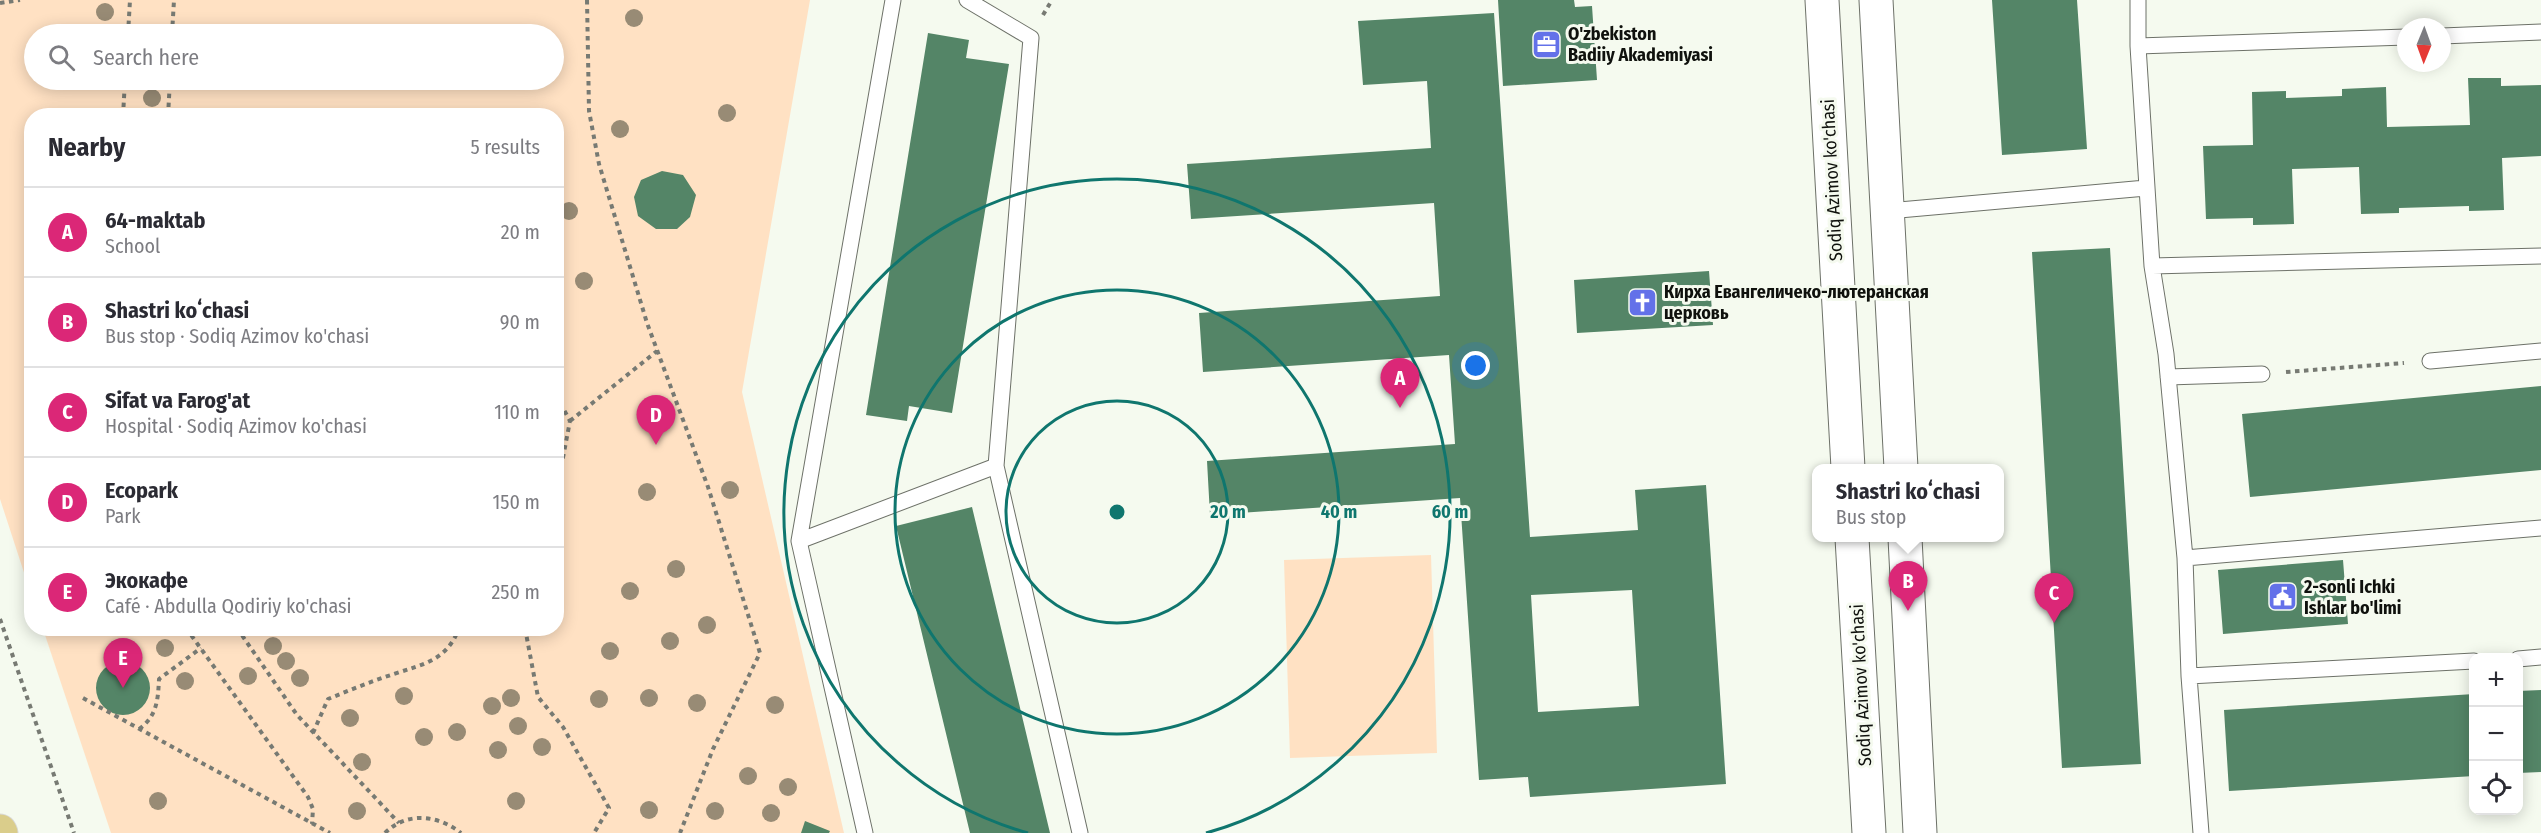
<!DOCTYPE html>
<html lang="en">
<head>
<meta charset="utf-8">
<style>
  body { margin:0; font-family:"Fira Sans Condensed",sans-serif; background:#f7f7f7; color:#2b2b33 }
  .controls { position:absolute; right:18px; bottom:18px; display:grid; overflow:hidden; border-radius:12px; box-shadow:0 3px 15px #0003 }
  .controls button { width:54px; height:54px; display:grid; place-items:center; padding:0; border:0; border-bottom:2px solid #e1e1e2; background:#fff; color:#2b2b33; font:30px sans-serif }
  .compass { position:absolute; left:2397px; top:18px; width:54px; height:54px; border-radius:50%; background:#fff; box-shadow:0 3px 15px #0003; rotate:181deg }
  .you { position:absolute; left:1476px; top:366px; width:21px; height:21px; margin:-15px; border:4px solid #fff; border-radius:50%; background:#1a73e8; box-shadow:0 0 0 9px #1a73e833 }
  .badge { display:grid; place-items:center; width:39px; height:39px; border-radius:50%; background:#db2777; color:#fff; font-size:20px; font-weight:700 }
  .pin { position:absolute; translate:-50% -50px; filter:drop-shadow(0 2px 3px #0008) }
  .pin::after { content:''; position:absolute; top:32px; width:21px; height:18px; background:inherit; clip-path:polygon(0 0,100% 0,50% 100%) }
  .popup { position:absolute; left:1812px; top:464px; width:192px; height:78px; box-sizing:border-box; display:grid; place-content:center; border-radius:12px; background:#fff; filter:drop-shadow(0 2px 4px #0005); font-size:20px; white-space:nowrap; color:#7c7c81 }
  .popup b { font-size:22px; color:#2b2b33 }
  .popup::after { content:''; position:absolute; left:50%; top:100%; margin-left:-12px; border:12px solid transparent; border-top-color:#fff }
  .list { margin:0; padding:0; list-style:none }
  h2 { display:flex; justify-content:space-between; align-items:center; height:78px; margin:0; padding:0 24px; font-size:26px }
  h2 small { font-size:20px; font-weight:400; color:#7c7c81 }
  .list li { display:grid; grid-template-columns:39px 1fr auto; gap:18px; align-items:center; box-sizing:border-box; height:90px; padding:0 24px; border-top:2px solid #e1e1e2 }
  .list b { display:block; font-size:22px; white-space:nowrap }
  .list p { margin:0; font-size:20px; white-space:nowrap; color:#7c7c81 }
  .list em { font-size:20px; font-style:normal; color:#7c7c81 }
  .icon { flex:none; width:33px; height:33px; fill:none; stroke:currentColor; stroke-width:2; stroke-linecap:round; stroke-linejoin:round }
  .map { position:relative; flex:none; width:2541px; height:833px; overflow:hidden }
  .search { position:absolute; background:#fff; box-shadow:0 3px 15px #0003; left:24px; top:24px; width:540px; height:66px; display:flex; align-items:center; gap:15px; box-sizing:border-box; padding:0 21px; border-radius:33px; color:#7c7c81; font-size:22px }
  .panel { position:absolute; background:#fff; box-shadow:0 3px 15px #0003; left:24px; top:108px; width:540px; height:528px; border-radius:24px }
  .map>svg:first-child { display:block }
  .green { fill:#ffe1c3; fill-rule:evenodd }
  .building { fill:#548567; fill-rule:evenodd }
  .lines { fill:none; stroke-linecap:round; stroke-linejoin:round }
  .service-casing { stroke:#6d7168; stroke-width:17 }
  .secondary-casing { stroke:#6d7168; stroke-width:35 }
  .primary-casing { stroke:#d9d9d8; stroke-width:35 }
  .path { stroke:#777a73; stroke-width:4; stroke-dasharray:4.5 4.5; stroke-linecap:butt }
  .service { stroke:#fff; stroke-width:15 }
  .secondary { stroke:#fff; stroke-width:33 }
  .primary { stroke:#dacd8b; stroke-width:33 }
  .tree { fill:#988b75 }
  .ring { fill:none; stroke:#0f766e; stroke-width:3 }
  .labels { text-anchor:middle; stroke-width:6; stroke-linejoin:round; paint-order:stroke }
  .poi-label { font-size:18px; font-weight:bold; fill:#0f110d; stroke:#f5faef; text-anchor:start }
  .street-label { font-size:18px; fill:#0f110d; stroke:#f5faef }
  .centre { fill:#0f766e; stroke:#f5faef; stroke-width:3 }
  .ring-label { font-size:18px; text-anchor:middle; font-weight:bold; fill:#0f766e; stroke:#f5faef; stroke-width:6; stroke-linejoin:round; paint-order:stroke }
</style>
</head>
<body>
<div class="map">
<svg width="2541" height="833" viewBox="0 0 2541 833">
  <rect width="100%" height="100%" fill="#f5faef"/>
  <path class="green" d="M0 0H810L742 392 844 833H111L43 629 556 628V116H32L31 594 0 499ZM34 34H554V80H34Z
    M1431 555 1437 753 1290 758 1284 560Z"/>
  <path class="building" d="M1498 0H1574L1575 7 1592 6 1597 80 1503 86Z
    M1992 0H2077L2087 149 2002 155Z
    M1494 13 1530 537 1638 530 1635 490 1706 485 1726 784 1530 797 1528 777 1479 780 1460 498 1210 515 1207 461 1455 444 1449 355 1203 372 1199 313 1440 296 1434 203 1191 219 1187 164 1431 148 1427 81 1363 85 1358 21ZM1632 590 1639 706 1538 712 1531 595Z
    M928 33 969 40 966 58 1009 64 952 413 909 406 907 421 866 415Z
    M2468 78H2501V86L2541 85V156L2502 158 2504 210 2469 211V206L2399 208V213L2361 214 2359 167 2292 169 2294 224 2253 225V218L2206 219 2203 146 2253 145 2252 92 2286 91V98L2342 96V89L2386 87 2387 127 2470 125Z
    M662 171 683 175 696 195 690 217 677 229H656L638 216 634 197 641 180Z
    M2110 248 2141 764 2062 768 2032 252Z
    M1709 271 1713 325 1577 333 1574 280Z
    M2541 386V470L2250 497 2242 414Z
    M972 507 1050 833H970L896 526Z
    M2343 560 2348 624 2223 634 2218 570Z
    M96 688a27 27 0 1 1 54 0a27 27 0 1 1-54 0Z
    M2541 690V772L2518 773V691Z
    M2474 694V776L2229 791 2224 710Z
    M805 821 830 831 829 833H801Z"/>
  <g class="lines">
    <defs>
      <path id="service" d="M967 0 1031 38 996 466 1080 833
        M2138 0V46
        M2442 36 2541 32
        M1888 211 2146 188
        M2152 266 2541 256
        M2430 361 2541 351
        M2168 377 2262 374
        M799 541 996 466
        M2185 558 2541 528
        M2518 659 2541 657
        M2189 676 2474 661
        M865 833 799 541 893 0
        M2201 833 2189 676 2185 558 2166 354 2152 266 2138 46 2406 37"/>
      <path id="secondary" d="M1822 0 1848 468
        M1876 0 1901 468
        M1852 538 1869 833
        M1905 538 1920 833"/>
      <path id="primary" d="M0 831 1 833"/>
    </defs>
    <use href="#service" class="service-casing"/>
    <use href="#secondary" class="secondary-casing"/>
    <use href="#primary" class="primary-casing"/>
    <path class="path" d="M587 0 589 111 599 164 647 323 708 487 760 653 713 749 680 833
      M0 3 20 0
      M1043 15 1052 0
      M128 34 130 0
      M172 34 174 0
      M123 116 125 80
      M168 116 170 80
      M2286 372 2404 363
      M556 395 570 421 556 494
      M570 421 657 351
      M0 619 74 833
      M186 628 308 797 313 809 312 824
      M237 628 297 715 399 823
      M525 628 538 697 563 727 609 808 594 833
      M83 698 330 833
      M139 729C157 716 158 700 159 679L201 648
      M313 733 328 699C350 690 372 681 394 674 423 664 447 661 459 628
      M385 833C407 811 438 815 461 833"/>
    <use href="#service" class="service"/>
    <use href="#secondary" class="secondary"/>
    <use href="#primary" class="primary"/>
  </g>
  <g class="tree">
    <circle cx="105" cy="12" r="9"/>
    <circle cx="634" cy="18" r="9"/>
    <circle cx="152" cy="98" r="9"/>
    <circle cx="727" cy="113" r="9"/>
    <circle cx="620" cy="129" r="9"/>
    <circle cx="569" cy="211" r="9"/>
    <circle cx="584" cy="281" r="9"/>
    <circle cx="730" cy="490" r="9"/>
    <circle cx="647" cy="492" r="9"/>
    <circle cx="676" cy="569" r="9"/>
    <circle cx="630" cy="591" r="9"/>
    <circle cx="707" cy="625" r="9"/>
    <circle cx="670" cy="641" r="9"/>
    <circle cx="273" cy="646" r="9"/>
    <circle cx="165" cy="648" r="9"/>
    <circle cx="610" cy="651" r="9"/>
    <circle cx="286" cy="661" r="9"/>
    <circle cx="248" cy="676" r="9"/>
    <circle cx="300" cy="678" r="9"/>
    <circle cx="185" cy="681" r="9"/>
    <circle cx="404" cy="696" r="9"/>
    <circle cx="511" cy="698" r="9"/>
    <circle cx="649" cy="698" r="9"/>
    <circle cx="599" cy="699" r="9"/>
    <circle cx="697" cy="703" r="9"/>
    <circle cx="775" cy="705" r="9"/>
    <circle cx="492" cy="706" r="9"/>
    <circle cx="350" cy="718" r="9"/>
    <circle cx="518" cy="726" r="9"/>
    <circle cx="457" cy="732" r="9"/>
    <circle cx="424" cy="737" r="9"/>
    <circle cx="542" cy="747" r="9"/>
    <circle cx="498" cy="750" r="9"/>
    <circle cx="362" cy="762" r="9"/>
    <circle cx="748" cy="776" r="9"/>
    <circle cx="788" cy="787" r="9"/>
    <circle cx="158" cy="801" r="9"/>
    <circle cx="516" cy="801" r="9"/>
    <circle cx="649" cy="810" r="9"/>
    <circle cx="357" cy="811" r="9"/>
    <circle cx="715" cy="811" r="9"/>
    <circle cx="771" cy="813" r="9"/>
  </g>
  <g class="ring">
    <circle cx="1117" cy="512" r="111"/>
    <circle cx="1117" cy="512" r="222"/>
    <path d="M1028 833A333 333 0 1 1 1206 833"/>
  </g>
  <defs>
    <symbol id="office-square" viewBox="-11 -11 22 22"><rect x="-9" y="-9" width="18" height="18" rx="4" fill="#6371e9" stroke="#f5faef"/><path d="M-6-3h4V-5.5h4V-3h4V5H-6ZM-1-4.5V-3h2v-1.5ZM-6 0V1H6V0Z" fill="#fff"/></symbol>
    <symbol id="church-square" viewBox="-11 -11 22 22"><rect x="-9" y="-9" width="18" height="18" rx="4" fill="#6371e9" stroke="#f5faef"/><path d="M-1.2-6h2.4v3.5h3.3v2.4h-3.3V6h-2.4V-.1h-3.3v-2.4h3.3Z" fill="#fff"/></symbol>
    <symbol id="civic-square" viewBox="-11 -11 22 22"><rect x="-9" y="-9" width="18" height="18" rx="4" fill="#6371e9" stroke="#f5faef"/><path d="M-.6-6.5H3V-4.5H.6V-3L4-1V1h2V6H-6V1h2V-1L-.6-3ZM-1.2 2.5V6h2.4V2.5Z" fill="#fff"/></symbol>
  </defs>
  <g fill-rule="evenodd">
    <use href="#office-square" x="1530" y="28" width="33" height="33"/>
    <use href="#church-square" x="1626" y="286" width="33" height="33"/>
    <use href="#civic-square" x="2266" y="580" width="33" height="33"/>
  </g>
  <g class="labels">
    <g class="poi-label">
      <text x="1568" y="40">O'zbekiston<tspan x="1568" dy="21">Badiiy Akademiyasi</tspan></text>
      <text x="1664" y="298">Кирха Евангеличеко-лютеранская<tspan x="1664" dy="21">церковь</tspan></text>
      <text x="2304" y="593">2-sonli Ichki<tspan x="2304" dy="21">Ishlar bo'limi</tspan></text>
    </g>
    <g class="street-label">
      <text transform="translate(1832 180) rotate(-93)" y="6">Sodiq Azimov ko'chasi</text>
      <text transform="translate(1861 685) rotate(-93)" y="6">Sodiq Azimov ko'chasi</text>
    </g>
  </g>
  <circle cx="1117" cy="512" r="9" class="centre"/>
  <g class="ring-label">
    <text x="1228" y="518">20 m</text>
    <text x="1339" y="518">40 m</text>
    <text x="1450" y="518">60 m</text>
  </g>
</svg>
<div class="controls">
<button>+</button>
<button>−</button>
<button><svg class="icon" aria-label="locate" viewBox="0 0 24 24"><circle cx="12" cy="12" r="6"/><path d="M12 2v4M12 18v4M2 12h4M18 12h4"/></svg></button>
</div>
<svg class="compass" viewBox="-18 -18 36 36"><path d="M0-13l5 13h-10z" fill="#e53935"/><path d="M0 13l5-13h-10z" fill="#7c7c81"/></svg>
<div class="you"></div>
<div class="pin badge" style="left:1400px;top:408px">A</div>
<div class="pin badge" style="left:1908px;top:611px">B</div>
<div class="popup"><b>Shastri koʻchasi</b>Bus stop</div>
<div class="pin badge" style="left:2054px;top:623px">C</div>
<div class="pin badge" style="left:656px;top:445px">D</div>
<div class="pin badge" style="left:123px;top:688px">E</div>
<div class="search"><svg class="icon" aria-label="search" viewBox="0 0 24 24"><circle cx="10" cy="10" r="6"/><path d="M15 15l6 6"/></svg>Search here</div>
<section class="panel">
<h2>Nearby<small>5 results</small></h2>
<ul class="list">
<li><span class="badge">A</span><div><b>64-maktab</b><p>School</p></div><em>20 m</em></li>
<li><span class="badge">B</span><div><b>Shastri koʻchasi</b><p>Bus stop · Sodiq Azimov ko'chasi</p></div><em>90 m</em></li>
<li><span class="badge">C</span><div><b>Sifat va Farog'at</b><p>Hospital · Sodiq Azimov ko'chasi</p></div><em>110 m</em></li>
<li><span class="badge">D</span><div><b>Ecopark</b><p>Park</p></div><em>150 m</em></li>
<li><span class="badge">E</span><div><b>Экокафе</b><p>Café · Abdulla Qodiriy ko'chasi</p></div><em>250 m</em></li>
</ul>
</section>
</div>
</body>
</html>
